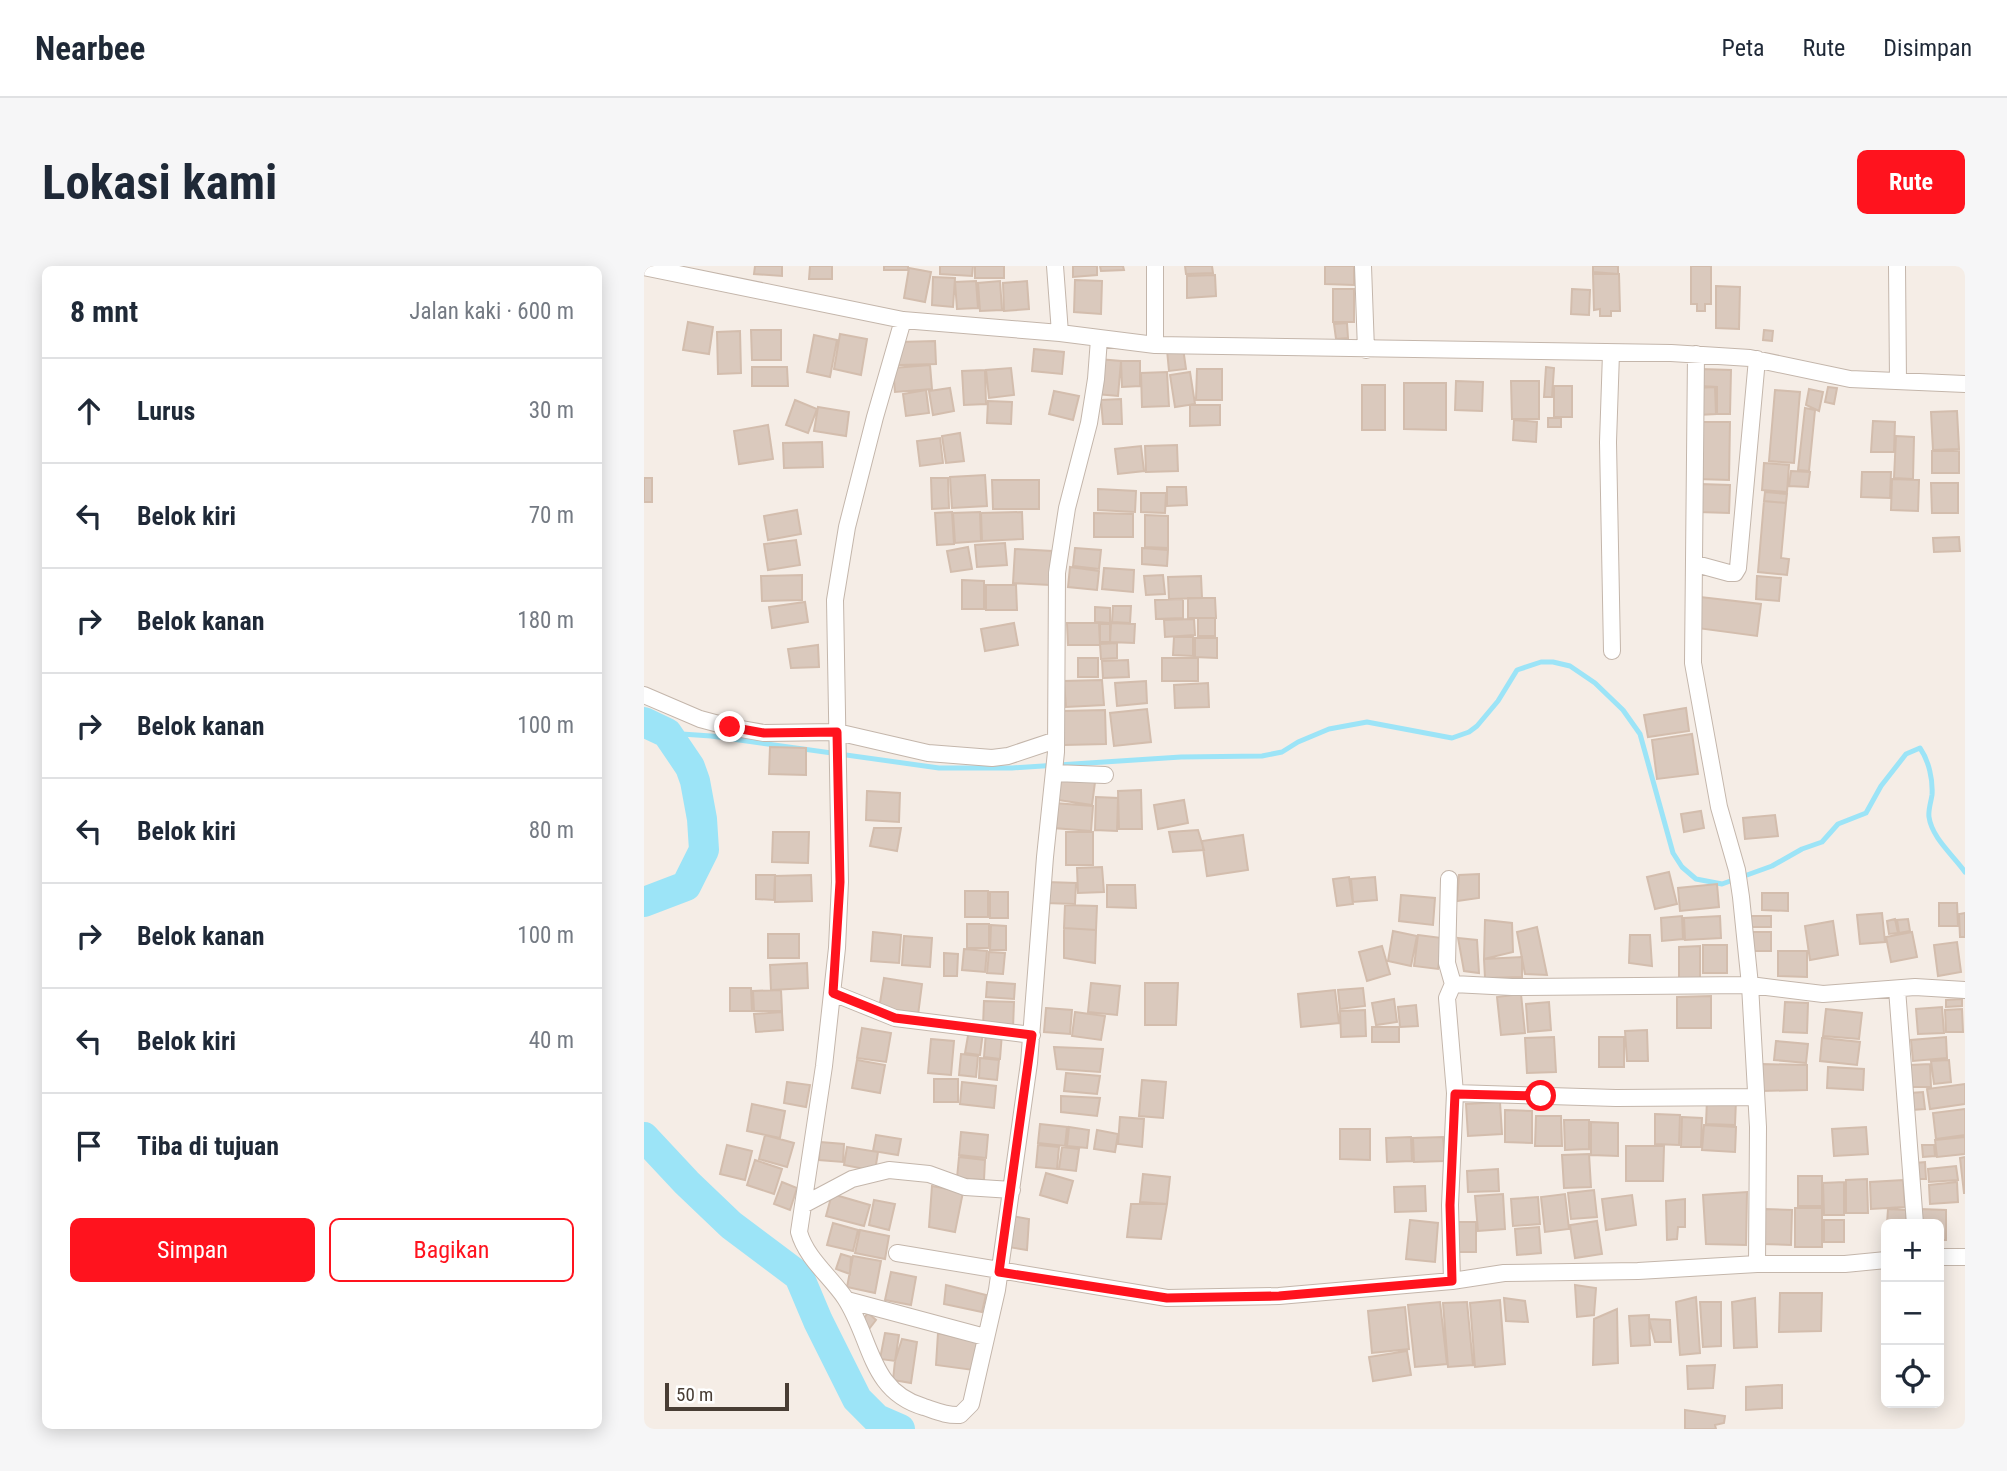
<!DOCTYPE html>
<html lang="id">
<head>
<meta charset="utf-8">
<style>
  body { margin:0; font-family:"Roboto Condensed",sans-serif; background:#f6f6f7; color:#1f2937 }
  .controls { position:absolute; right:21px; bottom:21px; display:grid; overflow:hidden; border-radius:10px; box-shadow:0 4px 18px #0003 }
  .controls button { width:63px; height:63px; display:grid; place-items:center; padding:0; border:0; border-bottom:2px solid #e0e1e3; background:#fff; color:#1f2937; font:35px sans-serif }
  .scale { position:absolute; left:21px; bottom:18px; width:124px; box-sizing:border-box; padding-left:7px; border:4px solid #483d34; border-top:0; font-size:19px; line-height:24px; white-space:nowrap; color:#483d34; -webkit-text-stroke:5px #fff; paint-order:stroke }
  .stop { position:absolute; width:21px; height:21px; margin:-16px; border:5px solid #ff131e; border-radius:50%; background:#fff }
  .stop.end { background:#ff131e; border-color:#fff; box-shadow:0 2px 7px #0008 }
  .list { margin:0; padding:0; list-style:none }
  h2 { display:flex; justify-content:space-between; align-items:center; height:91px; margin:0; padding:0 28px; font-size:30px }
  h2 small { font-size:23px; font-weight:400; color:#747a83 }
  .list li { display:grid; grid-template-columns:46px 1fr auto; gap:21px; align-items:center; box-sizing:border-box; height:105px; padding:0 28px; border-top:2px solid #e0e1e3 }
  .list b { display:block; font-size:26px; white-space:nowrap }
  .list em { font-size:23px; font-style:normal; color:#747a83 }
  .actions { display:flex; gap:14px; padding:21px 28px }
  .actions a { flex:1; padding:16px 0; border:2px solid #ff131e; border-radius:10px; text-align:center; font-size:24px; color:#ff131e }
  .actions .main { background:#ff131e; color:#fff }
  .icon { flex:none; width:38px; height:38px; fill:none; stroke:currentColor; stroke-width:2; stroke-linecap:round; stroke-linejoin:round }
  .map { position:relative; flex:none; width:1321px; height:1163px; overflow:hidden; border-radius:10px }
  header { display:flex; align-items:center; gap:42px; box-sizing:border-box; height:98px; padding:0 35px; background:#fff; border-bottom:2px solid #e0e1e3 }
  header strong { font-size:33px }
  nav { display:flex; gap:38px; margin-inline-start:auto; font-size:24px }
  .intro { display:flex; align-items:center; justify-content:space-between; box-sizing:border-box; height:168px; padding:0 42px }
  h1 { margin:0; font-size:49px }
  .button { padding:18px 32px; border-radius:10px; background:#ff131e; color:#fff; font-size:24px; font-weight:700 }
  main { display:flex; gap:42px; padding:0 42px }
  aside { flex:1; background:#fff; border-radius:10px; box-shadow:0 4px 18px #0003 }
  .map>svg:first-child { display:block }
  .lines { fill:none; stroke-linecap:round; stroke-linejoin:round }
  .stream { stroke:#9ce4f7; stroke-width:5 }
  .river { stroke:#9ce4f7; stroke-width:30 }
  .building { fill:#dac9bd; stroke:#d3bdad; stroke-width:2 }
  .minor-casing { stroke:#c4b6ab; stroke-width:18 }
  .minor { stroke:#fff; stroke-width:16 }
  .route { stroke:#ff131e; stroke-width:9 }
</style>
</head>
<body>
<header>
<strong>Nearbee</strong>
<nav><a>Peta</a><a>Rute</a><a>Disimpan</a></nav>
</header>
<div class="intro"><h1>Lokasi kami</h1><a class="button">Rute</a></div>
<main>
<aside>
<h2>8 mnt<small>Jalan kaki · 600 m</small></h2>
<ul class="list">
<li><svg class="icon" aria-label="ahead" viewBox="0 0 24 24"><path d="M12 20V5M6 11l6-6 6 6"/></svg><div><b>Lurus</b></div><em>30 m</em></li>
<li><svg class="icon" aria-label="left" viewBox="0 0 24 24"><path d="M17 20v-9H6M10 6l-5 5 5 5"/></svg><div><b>Belok kiri</b></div><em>70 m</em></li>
<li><svg class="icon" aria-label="right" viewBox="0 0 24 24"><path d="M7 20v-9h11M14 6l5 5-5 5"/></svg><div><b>Belok kanan</b></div><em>180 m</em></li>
<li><svg class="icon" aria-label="right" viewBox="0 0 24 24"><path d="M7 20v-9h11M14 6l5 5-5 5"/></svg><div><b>Belok kanan</b></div><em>100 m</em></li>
<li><svg class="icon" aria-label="left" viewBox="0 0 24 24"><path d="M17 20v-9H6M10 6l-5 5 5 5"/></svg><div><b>Belok kiri</b></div><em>80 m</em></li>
<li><svg class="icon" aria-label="right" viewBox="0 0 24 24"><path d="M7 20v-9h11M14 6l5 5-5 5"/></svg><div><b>Belok kanan</b></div><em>100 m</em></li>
<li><svg class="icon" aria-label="left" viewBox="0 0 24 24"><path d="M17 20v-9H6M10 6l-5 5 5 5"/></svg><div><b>Belok kiri</b></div><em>40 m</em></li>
<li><svg class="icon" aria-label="arrive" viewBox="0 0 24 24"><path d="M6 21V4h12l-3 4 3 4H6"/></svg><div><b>Tiba di tujuan</b></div></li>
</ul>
<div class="actions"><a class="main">Simpan</a><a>Bagikan</a></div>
</aside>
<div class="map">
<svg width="1321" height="1163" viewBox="0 0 1321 1163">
  <rect width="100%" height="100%" fill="#f5ede6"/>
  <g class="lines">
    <path class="stream" d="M23 467 67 470 295 502H368L537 491 618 490 638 486 654 476 685 463 723 456 808 472 825 466 833 460 854 435 873 404 897 396H909L926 400 951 417 979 444 996 468 1029 587 1038 601 1052 613 1078 618 1128 600 1158 583 1178 576 1194 558 1222 547 1237 520 1262 488 1276 482C1285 495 1289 514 1288 529 1287 536 1284 544 1285 551 1288 572 1309 589 1321 606"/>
    <path class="river" d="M0 456 23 467 46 501 51 515 58 553 60 584 42 620 0 636
      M0 871 43 917 87 959 155 1010 174 1055 213 1133 233 1153 256 1163"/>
  </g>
  <path class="building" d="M111 0H138V10L110 8Z
    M166 0H188V13H165Z
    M240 0H264V4H240Z
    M296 0H329L328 10 296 8Z
    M331 0H360V12H331Z
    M429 0H453V9L429 11Z
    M456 0H479L480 4 457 5Z
    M541 0H568L569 7 542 8Z
    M681 0H710V19L681 18Z
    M949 0H974V8L949 6Z
    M1047 0H1067V38H1061V45H1053V38H1047Z
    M265 2 287 6 281 36 260 32Z
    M949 8H975L976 45H967V50H956V43L950 44Z
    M571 9 572 30 543 32V10Z
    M289 11 311 12 309 41 288 39Z
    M431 14 458 15 457 48 430 46Z
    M332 15 334 42 313 43 311 16Z
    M356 15 358 44 336 45 334 17Z
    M383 15 385 43 360 45 359 17Z
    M1072 20 1096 21 1095 63 1072 62Z
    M689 23H710V56H689Z
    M928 23 946 24 945 49 927 48Z
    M44 56 69 61 65 88 39 84Z
    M703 57 704 72 692 73 690 58Z
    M107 64H137V94H108Z
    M1120 64 1129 65 1128 75 1119 74Z
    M96 65 97 107 74 108 73 66Z
    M196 68 223 73 217 109 190 103Z
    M170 69 193 74 186 111 163 106Z
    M291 75 292 98 255 99V76Z
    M539 82 542 103 525 105 523 84Z
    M390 83 420 86 418 108 388 105Z
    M454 93 477 95 474 130 452 128Z
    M477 95H496V120L478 121Z
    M286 99 288 123 251 126 249 102Z
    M108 101H143L144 120H108Z
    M902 101 910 102 908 131H900Z
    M367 102 370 129 345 132 342 104Z
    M553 103H578V134H552Z
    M1056 103 1087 104 1086 148H1073V121L1056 120Z
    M341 104 342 138 320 139 318 105Z
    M523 106 525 140 498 141 497 107Z
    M546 106 551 138 531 141 526 109Z
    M812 115 839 116 838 145 811 144Z
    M867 115H895V153H868Z
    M760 117H802V164L760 163Z
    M718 119H741V164H718Z
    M910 120H928V151H910Z
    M1071 121 1072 148 1054 149 1053 122Z
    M1184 121 1193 122 1190 138 1181 136Z
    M306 122 310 145 289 149 285 125Z
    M1165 123 1179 126 1175 145 1162 139Z
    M282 124 285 147 262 150 259 128Z
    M1131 124 1156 126 1150 197 1125 195Z
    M410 125 435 130 429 154 405 148Z
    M477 133 478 158H459L457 134Z
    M151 134 173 143 164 167 142 159Z
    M344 135 368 136 367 158 343 157Z
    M546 139H576V159L546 160Z
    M174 141 205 146 202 170 170 165Z
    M1161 142 1171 144 1165 205 1154 204Z
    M1313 145 1315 183 1289 184 1287 146Z
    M904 152H917V161H904Z
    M870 154 893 156 892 176 869 174Z
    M1229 155 1251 156 1250 186H1227Z
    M1054 156H1086L1085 214 1053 213Z
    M124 159 129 193 95 198 90 165Z
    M316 167 320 195 302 197 298 170Z
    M1252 170 1270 171 1269 213 1250 212Z
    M296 172 299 197 276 200 273 175Z
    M178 176 179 201 140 202 139 177Z
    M533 179 534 205 502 206 501 180Z
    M497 180 500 205 474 208 471 183Z
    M1288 185H1315V207H1288Z
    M1120 197 1145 199 1143 226 1118 224Z
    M1147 205 1166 206 1164 221 1145 220Z
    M1218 206H1247L1246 232 1217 231Z
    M341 209 343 240 308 242 306 211Z
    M0 212H8V236H0Z
    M287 212H304L305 242 288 243Z
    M1248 213 1275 214 1274 245 1247 244Z
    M348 214H395V243H349Z
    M1287 217H1314V247H1288Z
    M1056 218 1086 219 1085 247 1055 246Z
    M523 221H542L543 239 523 240Z
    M454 223 492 225 491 246 454 244Z
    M1121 226 1143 228 1142 237 1120 235Z
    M497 227H522L521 247 497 246Z
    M1120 235 1142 237 1137 292 1145 293 1143 309 1114 306Z
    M153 244 157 268 124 274 120 250Z
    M308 246 310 278 293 279 291 247Z
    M336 246 337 275 311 277 309 247Z
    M378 246 379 273 338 275 337 247Z
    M450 247 489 248V271H450Z
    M501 249 524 250V282L501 281Z
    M1315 271 1316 285 1290 286 1289 272Z
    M152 274 156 299 124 304 120 278Z
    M361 277 363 299 333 301 331 279Z
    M324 281 328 303 307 306 303 285Z
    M431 282 457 284 455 303 429 300Z
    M498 282 524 284 523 300 498 298Z
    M371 283 408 285 406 319 369 317Z
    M426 301 455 305 453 324 424 321Z
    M460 302 490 304 489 326 458 323Z
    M158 309V334L118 335 117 310Z
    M519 309 521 328 502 329 500 310Z
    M557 310 558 332 525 333 524 311Z
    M1113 310 1137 312 1135 335 1112 333Z
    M318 314 340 315V343H318Z
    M342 319H372L373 344H342Z
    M1056 331 1117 338 1113 370 1053 362Z
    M544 332H571L572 352H544Z
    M539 333V352L512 353 511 334Z
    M161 336 164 356 128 362 125 341Z
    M469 340H487L486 357 468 356Z
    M451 341 466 342V357L451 356Z
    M554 352H571V370H554Z
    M550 353 551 369 521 371 520 354Z
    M370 357 374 379 341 385 337 363Z
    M423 357H455L456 379H424Z
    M467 357 491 358 490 377 466 376Z
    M456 358H466V376H456Z
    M530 371H549V390L529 389Z
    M551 372H573V392L551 391Z
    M473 377V392L457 393 456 378Z
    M174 379 175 401 147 402 144 383Z
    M434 392H454V411H434Z
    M518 392H554V415H518Z
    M484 394 485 411 459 412 458 395Z
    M458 414 460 439 422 441 420 415Z
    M502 415 503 437 473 440 471 417Z
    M564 417 565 441 531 442 530 419Z
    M1042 442 1045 465 1004 471 1000 449Z
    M503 443 507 476 470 480 466 447Z
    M461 444 462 478 420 479 419 445Z
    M1048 468 1054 508 1013 513 1008 474Z
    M126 481 162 482V509L125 508Z
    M417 512 451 516 448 539 414 534Z
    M497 524 498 563H475L474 525Z
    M223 525 256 527 255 556 222 554Z
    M452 531 474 532 473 565 451 564Z
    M540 534 544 557 514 563 510 539Z
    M410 537 449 540 447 565 409 562Z
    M1057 545 1060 562 1040 566 1037 548Z
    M1131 549 1134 570 1101 573 1099 552Z
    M230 562H257L253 585 226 580Z
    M554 564 560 584 529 586 525 566Z
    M129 566H165L164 597 128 596Z
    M422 566H449V599H422Z
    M599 569 604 604 563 610 558 575Z
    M458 601 460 626 434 627 433 602Z
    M1025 606 1033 638 1011 643 1003 611Z
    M835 608V632L813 635 815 609Z
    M112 609H131L130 634 112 633Z
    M167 609 168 635 131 636V610Z
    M705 611 709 638 693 640 689 613Z
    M731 611 733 634 709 636 707 613Z
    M402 616 432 617 431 638 402 637Z
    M1073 618 1075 641 1036 645 1034 622Z
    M463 619H491L492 642 463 641Z
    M321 625H344V651H321Z
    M346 626H364V652H346Z
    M1118 627H1144V645L1118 644Z
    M757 629 791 632 789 659 755 655Z
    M1295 637H1313L1314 660H1295Z
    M421 639 453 640 452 664 420 662Z
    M1238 647 1241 676 1216 678 1213 649Z
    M1321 647V671H1316L1315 648Z
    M1038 650 1039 673 1018 675 1017 652Z
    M1076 650 1077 672 1041 674 1040 652Z
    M1105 650H1127V661H1105Z
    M1251 653 1254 667 1245 668 1243 655Z
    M1264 653 1266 665 1255 667 1253 654Z
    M841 654 868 657 869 686 840 693Z
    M1189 655 1194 689 1166 694 1161 660Z
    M323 658H345V682H323Z
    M347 659 362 660V684H346Z
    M893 661 903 709 881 708 873 666Z
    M420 662 452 664 451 697 420 692Z
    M749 665 773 670 767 700 744 695Z
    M229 666 257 669 255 697 227 695Z
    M1107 666H1127V685H1107Z
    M1268 666 1273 691 1247 696 1242 671Z
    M124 668H155V692H124Z
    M774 669 798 672 794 703 770 700Z
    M986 669H1006L1008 700 985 697Z
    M260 670 288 672 286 701 258 699Z
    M814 672 833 674 835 707 820 705Z
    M1313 676 1317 706 1294 710 1290 679Z
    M1059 679H1083V707H1059Z
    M738 680 746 708 723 715 715 686Z
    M1056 680V712H1035V681Z
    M320 683 343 685 341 706 318 704Z
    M1134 685H1163V711L1134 710Z
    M345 686 361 687 359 708 343 707Z
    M300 687 314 688 313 710H300Z
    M878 691V711L841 712 840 693Z
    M163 697 164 722 127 724 126 699Z
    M240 712 278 718 274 749 235 743Z
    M343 716 371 718 370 733 342 731Z
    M447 717 476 720 473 749 444 746Z
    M501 717H534L532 759H501Z
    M86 722H107L108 745H86Z
    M719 722 721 740 696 743 694 724Z
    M137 724 138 745H110L109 725Z
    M691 724 695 757 657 761 654 728Z
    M877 728 881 767 857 769 853 731Z
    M1067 730V762H1033V731Z
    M750 733 753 756 732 759 728 737Z
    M1318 733V740L1302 741V734Z
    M340 735 370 736 369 762 339 760Z
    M905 736 907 764 884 766 882 738Z
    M1141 736 1164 737 1163 767 1139 766Z
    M772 739 774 760 756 761 754 741Z
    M1298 741 1300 767 1274 768 1272 743Z
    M402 742 428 744 426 768 400 766Z
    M1182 743 1218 747 1215 773 1179 770Z
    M1318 743 1319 766H1302L1301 744Z
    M721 744 722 770 697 771 696 745Z
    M138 746 139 764 112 766 110 748Z
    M431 746 461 750 457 774 428 770Z
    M728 761H755V776H728Z
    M218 762 247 767 242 796 213 792Z
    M325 764 339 766 336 789 321 787Z
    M1003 764 1004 795H983L981 765Z
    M342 766 358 767 356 793 340 791Z
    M910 771 912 806 883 807 881 772Z
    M955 771H980V801H955Z
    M1302 771 1303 792 1269 795 1267 774Z
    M1178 772 1216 776 1213 799 1176 795Z
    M287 773 310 775 307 809 284 807Z
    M1132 775 1164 778 1162 797 1130 794Z
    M410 781 459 783 456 806 413 803Z
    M317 788 334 790 332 811 315 809Z
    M336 792 355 794 353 814 335 812Z
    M213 794 241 799 236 827 208 822Z
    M1305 794 1307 816 1290 818 1287 795Z
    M1117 798 1163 799V824L1117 825Z
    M1286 798 1287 821H1267L1266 799Z
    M1184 801 1220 803 1219 824 1183 822Z
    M422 807 456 810 453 828 420 825Z
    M290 813H314V836H290Z
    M498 814 522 816 519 852 495 850Z
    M143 816 166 819 162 841 140 837Z
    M318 816 352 820 350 842 316 838Z
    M1321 818V838L1286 843 1283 823Z
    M1279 826 1281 843 1268 844 1266 827Z
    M417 830 456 832 453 850 417 846Z
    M1063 833 1092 834 1091 859 1062 858Z
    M856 836 858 868 824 870 822 838Z
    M108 838 141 845 136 872 103 865Z
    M1321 843V869L1292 873 1289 847Z
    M861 844 888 845V877L861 876Z
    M1011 848 1036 849 1035 879 1011 878Z
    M892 850H917L918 880H891Z
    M476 851 500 853 498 881 474 878Z
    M1038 851 1058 852 1057 881H1037Z
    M920 854H945V883L921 884Z
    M947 856 974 857V890L947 889Z
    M396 858 423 861 421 880 394 877Z
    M1060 859 1092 861 1091 886 1058 884Z
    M425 861 445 864 443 882 423 880Z
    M1222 861 1224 888 1190 890 1188 863Z
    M696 863H726V894L696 893Z
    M453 864 474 868 471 886 450 883Z
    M317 866 344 869 342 892 315 889Z
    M121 869 150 877 143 901 115 893Z
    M232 869 257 873 254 889 229 885Z
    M767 871 768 895 743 896 742 872Z
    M799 871 801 895 770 896 769 872Z
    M1321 871V888L1293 891 1291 874Z
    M176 876 200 878 199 896 175 894Z
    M83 879 108 885 101 914 76 908Z
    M394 879 415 881 413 903 392 901Z
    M1278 879H1290L1291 890 1279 891Z
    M982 880H1020L1019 915H982Z
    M203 881 234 886 231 905 200 899Z
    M418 881 435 883 432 905 415 903Z
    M945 888 947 921 920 922 918 889Z
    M315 891 341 894 340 914 313 912Z
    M1321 891V927H1320L1316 892Z
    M111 894 138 903 130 928 103 919Z
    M1281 896 1282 913H1272L1271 897Z
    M1312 900 1314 914 1285 916 1284 903Z
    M854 903 855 925 824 926 823 905Z
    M402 907 429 915 423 937 396 929Z
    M499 908 526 911 523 938 496 936Z
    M1154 910H1178V940H1154Z
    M1223 913 1224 947H1202V914Z
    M1259 914 1261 941 1227 943 1226 916Z
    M138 916 153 922 146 944 130 938Z
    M1200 916V949H1180L1179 917Z
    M1313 916 1314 936 1286 938 1285 919Z
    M288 920 319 926 311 966 285 961Z
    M781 920 782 945 751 946 750 921Z
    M950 924 953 951 927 953 924 927Z
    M1103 926 1102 979 1062 978 1059 929Z
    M188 928 226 939 220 960 182 950Z
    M859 928 861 963 834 965 831 930Z
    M921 928 925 963 901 966 897 931Z
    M988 929 992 959 962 964 958 933Z
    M894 931 896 958 869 960 867 933Z
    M1041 933V961H1034L1033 973 1023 974 1022 935Z
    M230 934 251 938 245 964 225 959Z
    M487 938H523L517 973 483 971Z
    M1151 942H1178V981H1151Z
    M1120 943 1148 944 1147 979 1119 978Z
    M1244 943 1263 944 1262 958H1243Z
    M1276 943 1302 944V974H1295V958H1276Z
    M368 950 385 953 383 984 364 981Z
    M766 954 794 957 791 996 762 993Z
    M1180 954H1200V976H1180Z
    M953 955 958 988 931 992 926 959Z
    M808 956H832V986H808Z
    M189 957 214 964 209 985 183 979Z
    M895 961 897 987 873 989 871 963Z
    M216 964 245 970 241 993 211 987Z
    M197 988 207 991 206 1008 192 1003Z
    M209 990 237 995 231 1027 203 1021Z
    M247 1006 272 1011 267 1039 241 1034Z
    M302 1019 342 1029 338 1046 300 1038Z
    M931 1019 952 1022 950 1049 933 1051Z
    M1136 1027H1178L1177 1065 1135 1066Z
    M1052 1031 1056 1087 1036 1089 1032 1036Z
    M860 1032 881 1035 884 1056 862 1055Z
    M1111 1032 1113 1081 1090 1082 1088 1036Z
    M856 1034 861 1098 831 1101 826 1037Z
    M796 1036 803 1098 771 1101 764 1039Z
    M823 1036 829 1099 804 1101 799 1037Z
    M1056 1036H1077V1080L1059 1081Z
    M761 1041 765 1083 728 1087 724 1045Z
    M973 1043 974 1097 949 1099 950 1053Z
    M224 1047 232 1054 225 1063 217 1056Z
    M1005 1049 1006 1079 987 1080 985 1050Z
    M1005 1053 1026 1054 1027 1076H1011Z
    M241 1067 255 1069 251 1095 236 1093Z
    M294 1067 333 1076 329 1104 292 1099Z
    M258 1073 273 1076 267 1117 249 1114 251 1095Z
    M763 1085 767 1109 729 1115 725 1091Z
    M1071 1099 1069 1122 1044 1123 1043 1100Z
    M1138 1119V1142L1102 1144V1121Z
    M1041 1144 1081 1150 1080 1157 1071 1159 1072 1163H1041Z"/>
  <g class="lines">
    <defs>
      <path id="minor" d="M411 0 416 67
        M511 0V79
        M719 0 722 84
        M1253 0 1254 115
        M0 1 259 54 416 67 511 79 1027 87 1106 92 1206 113 1321 118
        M259 54 231 151 203 261 191 334 196 616 193 682 180 800 155 966C162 992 187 1011 201 1032 228 1073 225 1125 280 1141 292 1145 303 1150 316 1149L327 1138 353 1024 385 797 401 591 412 486 413 307 423 242 445 157 452 113 455 73
        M967 87 964 176 968 385
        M1052 88 1049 397 1075 541 1093 604 1097 631 1106 719 1114 861 1113 998
        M1052 298 1085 307H1091L1094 302 1113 93
        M0 429 56 453 86 461 120 467 193 466 284 487 348 492 364 490 412 474
        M411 507 461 509
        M805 613 803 697 809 718 803 732 811 827 806 939 808 1015
        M809 718 868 721 1106 719 1179 728 1271 721 1321 724
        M1253 723 1271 958
        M189 727 251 752 388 769
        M811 827 972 832 1112 831
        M159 939 208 913 245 904 285 908 321 921 368 924
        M253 987 523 1032 635 1030 808 1015 860 1007 994 1005 1113 998H1201L1242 994
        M1295 991H1321
        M203 1034 341 1071"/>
    </defs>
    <use href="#minor" class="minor-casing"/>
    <use href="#minor" class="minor"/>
  </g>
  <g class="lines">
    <path class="route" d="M86 461 120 467 193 466 196 616 189 727 251 752 388 769 355 1006 523 1032 635 1030 808 1015 806 939 811 828 897 830"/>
  </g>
</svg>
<div class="controls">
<button>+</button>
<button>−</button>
<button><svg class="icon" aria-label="locate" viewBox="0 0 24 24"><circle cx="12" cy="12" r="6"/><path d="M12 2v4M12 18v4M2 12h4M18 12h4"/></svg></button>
</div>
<div class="scale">50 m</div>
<div class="stop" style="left:897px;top:830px"></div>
<div class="stop end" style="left:86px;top:461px"></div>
</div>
</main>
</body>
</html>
